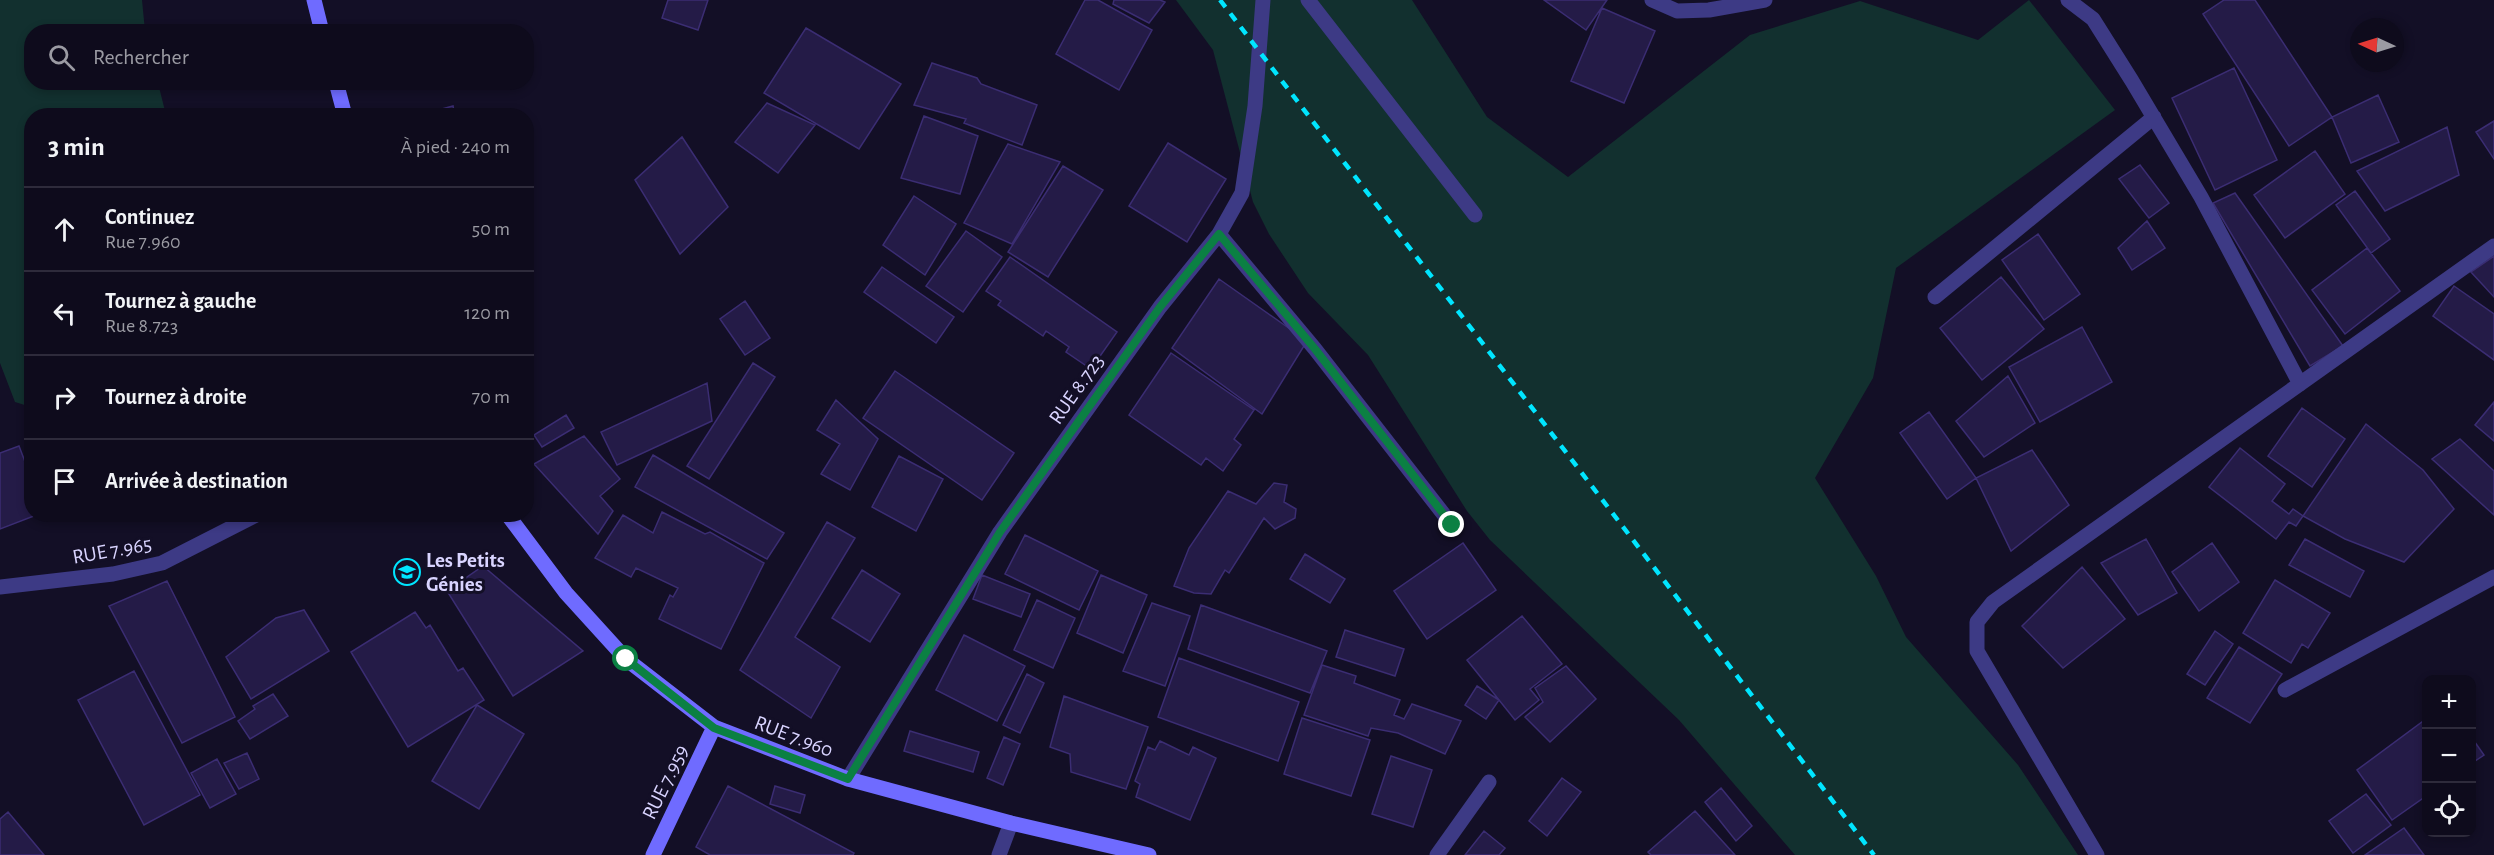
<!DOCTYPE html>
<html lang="fr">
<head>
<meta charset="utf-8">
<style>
  body { margin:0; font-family:"Alegreya Sans",sans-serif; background:#1c1929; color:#f1f3f6 }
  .controls { position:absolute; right:18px; bottom:18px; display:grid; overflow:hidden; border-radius:12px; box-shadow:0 3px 9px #0003 }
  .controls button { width:54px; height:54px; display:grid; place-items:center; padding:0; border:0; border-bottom:2px solid #2e2b3b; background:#0e0b1c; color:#f1f3f6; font:30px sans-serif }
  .compass { position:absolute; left:2350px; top:18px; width:54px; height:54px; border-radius:50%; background:#0e0b1c; box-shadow:0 3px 9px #0003; rotate:274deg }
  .stop { position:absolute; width:18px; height:18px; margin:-14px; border:4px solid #0b8043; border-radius:50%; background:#fff }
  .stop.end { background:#0b8043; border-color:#fff; box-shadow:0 2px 6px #0008 }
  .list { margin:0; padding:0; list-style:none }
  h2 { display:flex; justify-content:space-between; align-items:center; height:78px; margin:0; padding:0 24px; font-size:26px }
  h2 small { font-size:20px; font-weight:400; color:#9b9ba3 }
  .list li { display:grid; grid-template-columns:39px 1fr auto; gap:18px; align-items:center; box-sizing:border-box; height:84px; padding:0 24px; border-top:2px solid #2e2b3b }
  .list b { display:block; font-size:22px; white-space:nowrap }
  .list p { margin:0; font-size:20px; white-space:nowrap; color:#9b9ba3 }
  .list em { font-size:20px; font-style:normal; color:#9b9ba3 }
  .icon { flex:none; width:33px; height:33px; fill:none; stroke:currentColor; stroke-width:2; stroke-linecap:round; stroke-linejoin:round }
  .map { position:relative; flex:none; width:2494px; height:855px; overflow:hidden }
  .search { position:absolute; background:#0e0b1c; box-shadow:0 3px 9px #0003; left:24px; top:24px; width:510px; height:66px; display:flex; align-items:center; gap:15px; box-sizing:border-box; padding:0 21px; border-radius:24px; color:#9b9ba3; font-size:22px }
  .panel { position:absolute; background:#0e0b1c; box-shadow:0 3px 9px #0003; left:24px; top:108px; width:510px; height:414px; border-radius:24px }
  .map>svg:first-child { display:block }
  .green { fill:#12302f }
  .building { fill:#241b47; stroke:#3b2d73; stroke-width:1.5 }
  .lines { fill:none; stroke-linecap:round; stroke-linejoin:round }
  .street { stroke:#3d3a85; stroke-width:15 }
  .secondary { stroke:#6f6bff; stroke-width:15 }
  .rail { stroke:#00e5ff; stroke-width:4.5; stroke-dasharray:9 8; stroke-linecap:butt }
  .route { stroke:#0b8043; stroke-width:8 }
  .labels { text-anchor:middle; stroke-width:6; stroke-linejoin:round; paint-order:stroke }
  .street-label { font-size:21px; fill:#d9d4ff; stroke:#130f26 }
  .poi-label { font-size:21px; font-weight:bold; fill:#d9d4ff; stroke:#130f26; text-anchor:start }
</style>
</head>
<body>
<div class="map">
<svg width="2494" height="855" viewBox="0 0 2494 855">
  <rect width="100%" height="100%" fill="#130f26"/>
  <path class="green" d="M0 0H142L145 31 32 32V82L158 83 166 115 32 116 31 407 15 402 0 363Z
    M1176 0H1412L1487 117 1568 177 1750 35 1860 1 1978 40 2029 0 2115 110 1896 268 1873 378 1815 478 1876 576 1906 637 2018 765 2078 855H1795L1679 720 1490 540 1467 511 1368 355 1308 293 1269 234 1253 202 1213 50Z"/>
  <path class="building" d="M668 0H708L698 30 662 18Z
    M1085 0H1098L1152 30 1119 90 1056 54Z
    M1114 0H1160L1165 2 1149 23 1113 4Z
    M1544 0H1607L1586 30Z
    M2224 0H2255L2332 117 2289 146 2203 14Z
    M1602 8 1655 31 1624 103 1571 81Z
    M806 28 901 84 859 149 764 93Z
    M932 63 977 78 981 84 1037 105 1022 145 964 123 966 119 914 105Z
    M2234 68 2277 160 2215 190 2172 98Z
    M2378 95 2399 142 2351 163 2332 117Z
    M767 103 815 125 778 173 735 142Z
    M453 106 455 116H428L427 113Z
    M924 116 978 136 960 194 901 178Z
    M2494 121V159L2476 132Z
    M2447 127 2459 175 2385 211 2357 171Z
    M682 137 728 207 680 254 635 180Z
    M1168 143 1226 179 1187 242 1129 206Z
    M1008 144 1060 162 1012 244 964 223Z
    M2315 151 2345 194 2285 238 2254 195Z
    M2140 165 2169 203 2149 218 2119 179Z
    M1063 166 1103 190 1048 277 1008 252Z
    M2355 191 2390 239 2371 253 2336 205Z
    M2235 193 2343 346 2310 366 2213 203Z
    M914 196 956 224 925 275 883 245Z
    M2147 221 2165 248 2132 270 2118 248Z
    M966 231 1002 257 963 312 926 286Z
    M2038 234 2080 294 2044 320 2002 260Z
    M2367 248 2400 291 2345 334 2312 290Z
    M2494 256V297L2471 272Z
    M1010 257 1117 332 1091 369 1066 352 1069 347 1046 331 1043 336 998 305 1001 301 986 291Z
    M882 267 954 317 936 343 864 292Z
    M2001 277 2044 329 1982 380 1940 328Z
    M1219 279 1307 341 1262 414 1172 348Z
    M2454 286 2494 314V360L2433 316Z
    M745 301 770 338 745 355 720 319Z
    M2082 327 2112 382 2040 422 2009 367Z
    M1171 353 1254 410 1234 439 1241 445 1223 471 1206 458 1201 465 1129 415Z
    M753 363 775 377 709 479 687 466Z
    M895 371 1014 453 982 500 863 418Z
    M2008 376 2035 423 1984 457 1956 421Z
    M707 383 712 421 617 465 601 432Z
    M836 400 878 439 850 490 821 474 840 444 817 430Z
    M2494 402V441L2475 425Z
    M2302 408 2345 439 2312 487 2268 456Z
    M1929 412 1976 478 1947 499 1900 433Z
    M566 415 574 428 542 447 534 435Z
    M2366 424 2423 470 2454 509 2404 562 2345 539 2303 516Z
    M584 436 620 479 600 496 613 511 598 534 534 464Z
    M2460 439 2494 471V515L2432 459Z
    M19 446 32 480V514H39L0 529V453Z
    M2240 448 2285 484 2272 501 2289 514 2293 509 2303 516 2296 526 2289 522 2276 539 2209 487Z
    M2032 450 2069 505 2011 551 1976 478Z
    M653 455 784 533 767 559 635 487Z
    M899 456 943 479 916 531 872 507Z
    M1274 483 1287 485 1284 502 1296 509 1295 518 1275 529 1264 518 1229 573 1225 570 1211 594 1194 593 1174 586 1189 548 1228 491 1256 504Z
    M662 512 705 534 710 532 764 563 721 649 659 619 670 595 673 597 678 588 636 568 631 577 595 558 623 515 653 533Z
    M827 522 855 538 795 637 840 667 811 718 740 670Z
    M1025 535 1098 571 1079 610 1005 574Z
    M2146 539 2177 593 2138 615 2101 563Z
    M2305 539 2364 571 2350 597 2289 565Z
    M1463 543 1496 590 1427 639 1394 591Z
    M2212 543 2239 582 2199 611 2172 572Z
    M1305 554 1345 579 1330 603 1290 579Z
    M483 566 583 651 513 696 447 591Z
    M2082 567 2125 619 2063 668 2022 626Z
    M862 570 900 594 870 642 832 618Z
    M982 575 1030 594 1021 617 973 599Z
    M1101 575 1147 595 1123 653 1077 633Z
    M2275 580 2330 613 2308 648 2302 644 2291 663 2243 633Z
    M167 581 235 717 182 743 109 606Z
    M1037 600 1075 618 1053 668 1014 650Z
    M1152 603 1190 616 1165 686 1123 671Z
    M1201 605 1327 651 1310 693 1188 649Z
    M304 610 329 651 251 699 226 657 276 618Z
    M415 612 426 628 430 625 458 671 463 668 484 700 408 747 351 652Z
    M1522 616 1562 664 1530 689 1539 700 1515 720 1467 660Z
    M1345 630 1404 649 1395 676 1336 657Z
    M2215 631 2233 644 2205 685 2187 674Z
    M964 635 1025 666 997 721 936 690Z
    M2239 647 2282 674 2250 723 2207 698Z
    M1179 658 1299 702 1278 761 1158 717Z
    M1322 665 1356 676 1354 683 1400 700 1394 715 1404 719 1412 704 1461 721 1445 754 1398 733 1371 728 1368 736 1304 715Z
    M1566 666 1596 699 1550 742 1525 717 1543 702 1535 688Z
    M134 671 200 795 144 825 78 700Z
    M1027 674 1044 683 1020 733 1003 725Z
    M1477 686 1499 700 1486 719 1465 705Z
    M273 694 288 716 250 739 238 721 255 709 253 706Z
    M1064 696 1148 727 1126 789 1071 772 1070 754 1050 747Z
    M477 705 524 734 479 809 432 781Z
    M1302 718 1370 740 1351 796 1284 774Z
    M2426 719V796L2392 820 2357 770Z
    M910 731 979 752 973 772 904 751Z
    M1004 737 1020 744 1003 785 987 778Z
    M2472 738 2484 755 2472 763Z
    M1160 741 1189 755 1193 747 1216 758 1190 820 1136 797 1140 784 1135 781 1148 747 1155 750Z
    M247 753 259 779 239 789 224 763Z
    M1391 756 1432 770 1413 827 1372 814Z
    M217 759 236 794 210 808 191 773Z
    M1562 778 1581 792 1547 836 1529 821Z
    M728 786 854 853 853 855H710L696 847Z
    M775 786 805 795 800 813 770 804Z
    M1721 788 1752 826 1736 841 1705 802Z
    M2366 794 2391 825 2353 853 2329 821Z
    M1695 811 1735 855H1651L1648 852Z
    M8 812 34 843 44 855H0V819Z
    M2404 828 2424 855H2365Z
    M1484 831 1505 848 1499 855H1465Z"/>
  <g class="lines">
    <path class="street" d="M1308 0 1475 215
      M1652 0 1677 11 1709 10 1765 0
      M2068 0 2093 19 2132 81 2201 197 2300 384
      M1219 234 1315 349 1452 525
      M1935 297 2154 117
      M0 587 113 574 162 563 258 514
      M2285 690 2494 577
      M848 779 1000 532 1160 307 1219 234 1242 193 1255 106 1263 0
      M999 855 1011 823
      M1437 855 1489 782
      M2097 855 1977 651V622L1993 602 2494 246"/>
    <path class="secondary" d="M314 0 322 32
      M336 82 345 116
      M507 514 566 593 626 659 714 727 848 779 1011 823 1149 855
      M653 855 714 727"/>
    <path class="rail" d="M1220 0 1874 855"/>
  </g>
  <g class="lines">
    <path class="route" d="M626 659 714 728 848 779 1000 532 1160 307 1219 234 1315 349 1452 525"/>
  </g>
  <defs>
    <symbol id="school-ring" viewBox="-11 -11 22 22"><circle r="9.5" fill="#130f26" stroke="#00e5ff" stroke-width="1.5"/><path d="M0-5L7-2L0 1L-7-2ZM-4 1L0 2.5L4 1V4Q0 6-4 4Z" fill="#00e5ff"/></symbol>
  </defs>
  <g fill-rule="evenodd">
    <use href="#school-ring" x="392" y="557" width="30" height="30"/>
  </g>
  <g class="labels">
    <g class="street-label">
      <text transform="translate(1076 389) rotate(-55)" y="7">RUE 8.723</text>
      <text transform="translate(112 550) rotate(-10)" y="7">RUE 7.965</text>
      <text transform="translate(794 736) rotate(21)" y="7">RUE 7.960</text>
      <text transform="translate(665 782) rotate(-64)" y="7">RUE 7.959</text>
    </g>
    <g class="poi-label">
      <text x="426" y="567">Les Petits<tspan x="426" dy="24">Génies</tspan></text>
    </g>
  </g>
</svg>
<div class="controls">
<button>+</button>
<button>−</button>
<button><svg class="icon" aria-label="locate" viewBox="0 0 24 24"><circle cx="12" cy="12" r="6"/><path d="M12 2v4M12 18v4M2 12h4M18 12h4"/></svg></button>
</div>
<svg class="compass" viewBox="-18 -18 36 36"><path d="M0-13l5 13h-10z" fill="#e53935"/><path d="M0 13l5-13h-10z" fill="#9b9ba3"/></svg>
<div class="stop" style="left:626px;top:659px"></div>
<div class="stop end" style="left:1452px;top:525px"></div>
<div class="search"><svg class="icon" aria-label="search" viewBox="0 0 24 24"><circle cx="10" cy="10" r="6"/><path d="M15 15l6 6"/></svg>Rechercher</div>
<section class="panel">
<h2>3 min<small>À pied · 240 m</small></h2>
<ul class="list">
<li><svg class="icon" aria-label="ahead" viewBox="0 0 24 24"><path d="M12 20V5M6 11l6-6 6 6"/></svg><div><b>Continuez</b><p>Rue 7.960</p></div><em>50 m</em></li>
<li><svg class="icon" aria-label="left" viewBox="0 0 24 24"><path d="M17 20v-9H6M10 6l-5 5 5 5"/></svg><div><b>Tournez à gauche</b><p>Rue 8.723</p></div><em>120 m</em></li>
<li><svg class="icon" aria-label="right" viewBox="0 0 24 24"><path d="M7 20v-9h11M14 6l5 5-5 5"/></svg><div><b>Tournez à droite</b></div><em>70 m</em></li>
<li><svg class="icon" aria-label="arrive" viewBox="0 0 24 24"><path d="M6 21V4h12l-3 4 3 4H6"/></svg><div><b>Arrivée à destination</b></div></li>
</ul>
</section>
</div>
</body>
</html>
